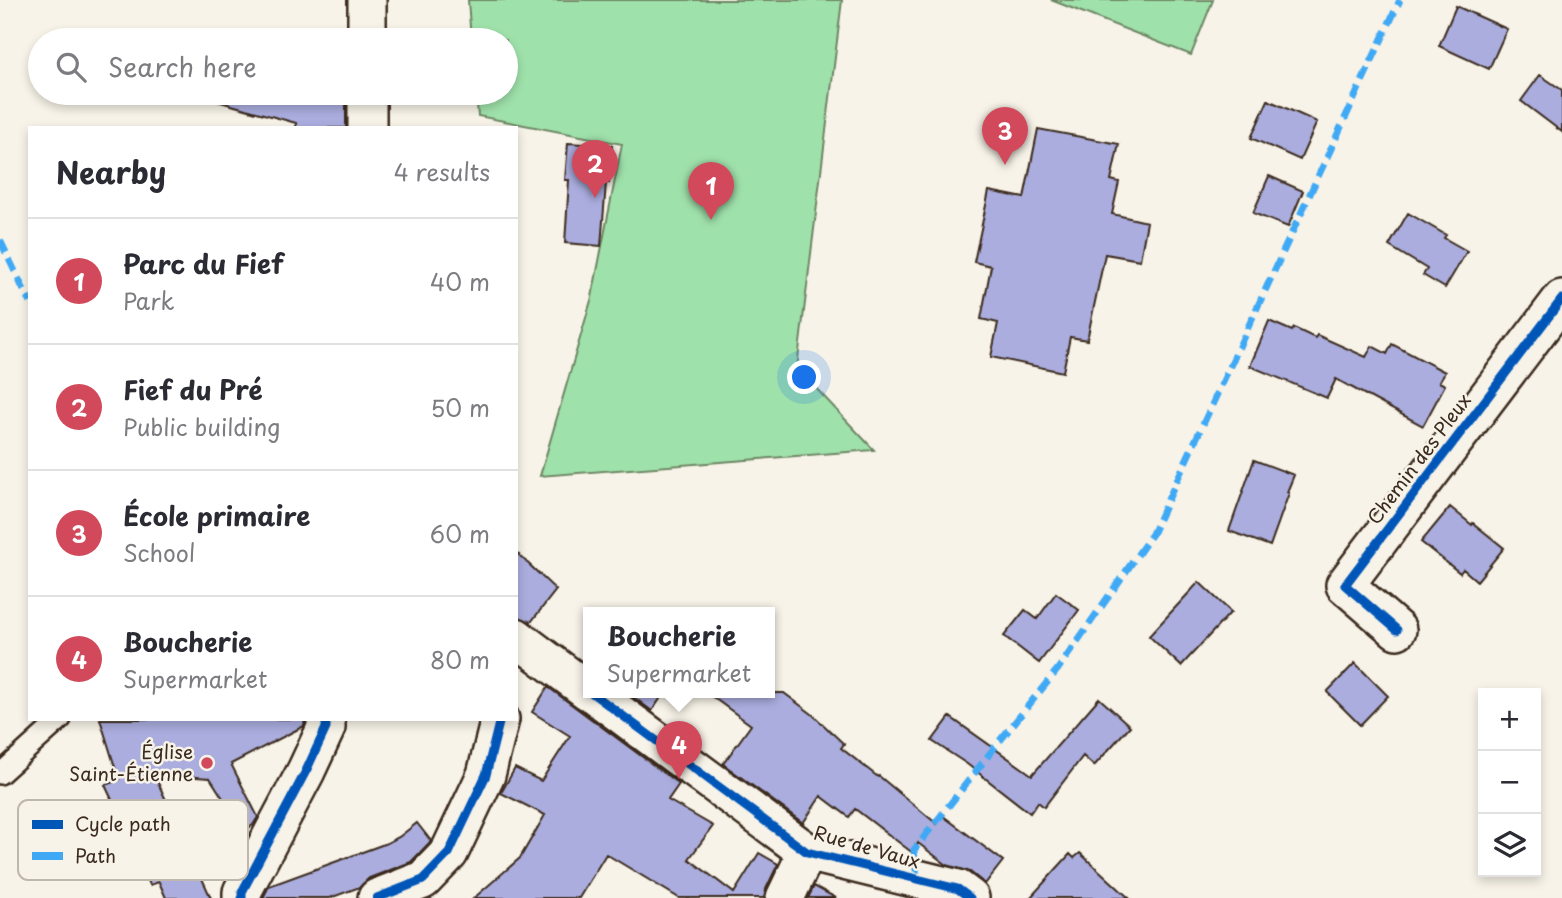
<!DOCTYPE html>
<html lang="en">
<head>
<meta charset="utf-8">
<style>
  body { margin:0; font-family:"Playpen Sans",sans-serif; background:#f2f2f3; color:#2b2b33 }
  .controls { position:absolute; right:21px; bottom:21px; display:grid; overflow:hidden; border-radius:0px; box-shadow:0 4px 10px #0003 }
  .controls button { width:63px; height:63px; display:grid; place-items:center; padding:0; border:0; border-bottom:2px solid #e1e1e2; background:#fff; color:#2b2b33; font:35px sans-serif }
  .you { position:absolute; left:805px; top:378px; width:24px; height:24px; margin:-18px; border:5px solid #fff; border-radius:50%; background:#1a73e8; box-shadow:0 0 0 10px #1a73e833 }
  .badge { display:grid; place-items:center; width:46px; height:46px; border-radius:50%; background:#d1495b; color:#fff; font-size:23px; font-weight:700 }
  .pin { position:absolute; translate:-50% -58px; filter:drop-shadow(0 2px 4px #0008) }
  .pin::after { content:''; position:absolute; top:37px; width:24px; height:21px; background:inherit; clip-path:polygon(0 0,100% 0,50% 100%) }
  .popup { position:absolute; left:583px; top:607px; width:192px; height:91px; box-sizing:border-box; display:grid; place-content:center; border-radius:0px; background:#fff; filter:drop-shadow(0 2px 5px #0005); font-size:23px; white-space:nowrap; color:#7c7c81 }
  .popup b { font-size:26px; color:#2b2b33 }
  .popup::after { content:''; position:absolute; left:50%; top:100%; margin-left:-14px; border:14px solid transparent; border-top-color:#fff }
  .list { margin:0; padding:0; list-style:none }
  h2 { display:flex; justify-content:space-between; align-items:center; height:91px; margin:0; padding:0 28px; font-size:30px }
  h2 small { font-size:23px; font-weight:400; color:#7c7c81 }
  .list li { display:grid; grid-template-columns:46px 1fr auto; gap:21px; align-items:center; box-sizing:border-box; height:126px; padding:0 28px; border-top:2px solid #e1e1e2 }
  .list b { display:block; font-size:26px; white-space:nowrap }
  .list p { margin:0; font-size:23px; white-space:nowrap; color:#7c7c81 }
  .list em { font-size:23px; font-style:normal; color:#7c7c81 }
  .icon { flex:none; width:38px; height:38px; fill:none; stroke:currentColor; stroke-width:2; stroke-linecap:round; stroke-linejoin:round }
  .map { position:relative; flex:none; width:1562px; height:898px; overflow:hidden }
  .search { position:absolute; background:#fff; box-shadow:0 4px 10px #0003; left:28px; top:28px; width:490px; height:77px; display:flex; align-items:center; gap:18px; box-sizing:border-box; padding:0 24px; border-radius:38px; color:#7c7c81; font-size:26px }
  .panel { position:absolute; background:#fff; box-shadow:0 4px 10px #0003; left:28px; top:126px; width:490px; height:595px; border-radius:0px }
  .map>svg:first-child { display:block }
  .green { fill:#9fe1ab; stroke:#6d8664; stroke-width:2 }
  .building { fill:#aaadde; stroke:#3b2a1e; stroke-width:2 }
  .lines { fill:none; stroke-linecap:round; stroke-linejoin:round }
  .lane-casing { stroke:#3b2a1e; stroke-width:24 }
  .street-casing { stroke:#3b2a1e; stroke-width:42 }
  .lane { stroke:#f7f3e8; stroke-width:19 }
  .street { stroke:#f7f3e8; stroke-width:37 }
  .quiet { stroke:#3fa9f5; stroke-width:7; stroke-dasharray:14 7; stroke-linecap:butt }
  .cycleway-casing { stroke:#f7f3e8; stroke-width:13 }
  .cycleway { stroke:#0057b8; stroke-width:9 }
  .poi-dot { fill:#d1495b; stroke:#f7f3e8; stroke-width:2.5 }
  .labels { text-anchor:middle; stroke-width:5; stroke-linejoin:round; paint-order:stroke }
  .street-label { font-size:19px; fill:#3b2a1e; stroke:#f7f3e8 }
  .poi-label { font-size:19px; fill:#3b2a1e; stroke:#f7f3e8; text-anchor:end }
  .key { fill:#f7f3e8; stroke:#bfb7ab; stroke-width:2 }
  .key-label { font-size:19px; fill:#3b2a1e }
</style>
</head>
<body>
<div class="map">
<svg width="1562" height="898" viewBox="0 0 1562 898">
  <rect width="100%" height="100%" fill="#f7f3e8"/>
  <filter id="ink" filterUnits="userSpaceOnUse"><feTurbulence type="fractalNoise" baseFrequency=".0143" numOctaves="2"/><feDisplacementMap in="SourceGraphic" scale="14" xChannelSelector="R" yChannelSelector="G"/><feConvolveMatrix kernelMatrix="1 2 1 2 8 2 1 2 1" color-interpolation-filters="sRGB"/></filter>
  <g filter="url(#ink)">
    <path class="green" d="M468 0H842L797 368 874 450 540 476 592 297 622 144 478 116 476 93H506V40H471Z
      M1051 0H1213L1191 55Z"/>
    <path class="building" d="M1456 6 1507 29 1489 69 1439 46Z
      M1540 75 1562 90V132L1521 101Z
      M218 93H346V128H296V123L217 101Z
      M1268 100 1317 122 1300 160 1251 138Z
      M1038 129 1119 144 1111 180 1119 182 1112 214 1147 222 1140 260 1105 254 1087 340 1070 337 1063 372 991 357 998 323 981 319 991 266 974 262 989 191 1024 198Z
      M568 143 612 146 609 183H606L601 246 565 243 569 180H565Z
      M1269 176 1303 191 1288 227 1253 213Z
      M1408 213 1446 235 1444 238 1467 251 1445 288 1423 275 1427 269 1389 246Z
      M1269 321 1292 331 1294 328 1315 338 1317 335 1366 357 1372 346 1387 354 1392 344 1445 372 1439 382 1445 385 1423 426 1336 379 1327 398 1250 366Z
      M1254 460 1294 475 1287 492 1289 493 1270 546 1229 531Z
      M1450 507 1472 525 1473 523 1504 548 1477 581 1463 569 1460 573 1421 542Z
      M516 552 556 590 531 622 516 616Z
      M1199 582 1231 612 1181 666 1149 636Z
      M1056 593 1079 610 1039 663 1004 636 1025 610 1037 619Z
      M1355 663 1388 696 1360 725 1327 692Z
      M548 687 679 784 668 800 713 826 689 859 734 893 759 853 778 864 766 889 764 898H679L606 854 579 898H474L520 858 545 815 501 793 515 768 541 781 570 736 532 712Z
      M628 693H664L652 711Z
      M707 693H784L812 714 844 744 841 748 878 777 879 776 937 824 943 816 1003 861 985 884 970 872 947 865 918 843 914 854 855 809 849 817 821 796 803 823 723 764 751 725Z
      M1099 698 1130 726 1094 766 1083 756 1044 807 1038 802 1030 813 967 764 932 741 950 717 1032 775Z
      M100 719H305L304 726 231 764 258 817 253 825 244 831 210 778 154 774 211 898H166L159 882 150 885 137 855H138L105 785 119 780Z
      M417 823 431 841 411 862 369 878 360 887 330 898H263L269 886 387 843 399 837Z
      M1080 853 1129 898H1030L1070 854 1074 858Z
      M814 886 836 898H808Z"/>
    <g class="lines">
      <defs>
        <path id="lane" d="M0 774 61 719"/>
        <path id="street" d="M367 0V40
          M367 128V93
          M1397 630 1345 585 1562 299
          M516 637 588 691
          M592 693 807 852 958 889 970 898
          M242 898V892L306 771 326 728V719
          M377 898 423 880 449 853 486 775 500 719
          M785 898 807 852"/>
      </defs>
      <use href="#lane" class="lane-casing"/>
      <use href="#street" class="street-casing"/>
      <use href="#lane" class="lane"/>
      <use href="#street" class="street"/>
      <path class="quiet" d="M0 240 30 303
        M917 879 914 850 998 743 1058 669 1152 534 1400 0"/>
      <defs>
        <path id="cycleway" d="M1397 630 1345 585 1562 299
          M592 693 807 852 958 889 970 898
          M242 898V892L306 771 326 728V719
          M377 898 423 880 449 853 486 775 500 719"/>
      </defs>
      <use href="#cycleway" class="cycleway-casing"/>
      <use href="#cycleway" class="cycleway"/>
    </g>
  </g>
  <circle class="poi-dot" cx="207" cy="763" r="7"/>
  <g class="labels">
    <g class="street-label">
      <text transform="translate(1419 459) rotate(-53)" y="7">Chemin des Pleux</text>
      <text transform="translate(867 847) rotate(16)" y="7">Rue de Vaux</text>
    </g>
    <g class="poi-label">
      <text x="193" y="759">Église<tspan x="193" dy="22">Saint-Étienne</tspan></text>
    </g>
  </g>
  <rect x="18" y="800" width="230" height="80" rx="10" class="key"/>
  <rect x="32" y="820" width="31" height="9" fill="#0057b8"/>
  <rect x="32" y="852" width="31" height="8" fill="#3fa9f5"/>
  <g class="key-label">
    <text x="75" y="831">Cycle path</text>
    <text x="75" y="863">Path</text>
  </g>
</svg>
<div class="controls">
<button>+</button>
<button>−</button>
<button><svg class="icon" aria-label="layers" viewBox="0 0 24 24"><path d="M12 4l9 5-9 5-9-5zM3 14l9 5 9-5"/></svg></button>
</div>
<div class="you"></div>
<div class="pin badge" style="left:711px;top:220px">1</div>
<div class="pin badge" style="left:595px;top:198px">2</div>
<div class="pin badge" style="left:1005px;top:165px">3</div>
<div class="pin badge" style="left:679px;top:779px">4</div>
<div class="popup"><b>Boucherie</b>Supermarket</div>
<div class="search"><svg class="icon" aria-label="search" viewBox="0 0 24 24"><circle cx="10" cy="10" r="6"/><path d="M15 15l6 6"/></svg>Search here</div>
<section class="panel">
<h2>Nearby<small>4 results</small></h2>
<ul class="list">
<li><span class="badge">1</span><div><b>Parc du Fief</b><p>Park</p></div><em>40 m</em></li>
<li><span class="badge">2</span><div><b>Fief du Pré</b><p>Public building</p></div><em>50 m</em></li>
<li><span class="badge">3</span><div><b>École primaire</b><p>School</p></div><em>60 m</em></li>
<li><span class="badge">4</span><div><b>Boucherie</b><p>Supermarket</p></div><em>80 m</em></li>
</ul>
</section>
</div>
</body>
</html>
